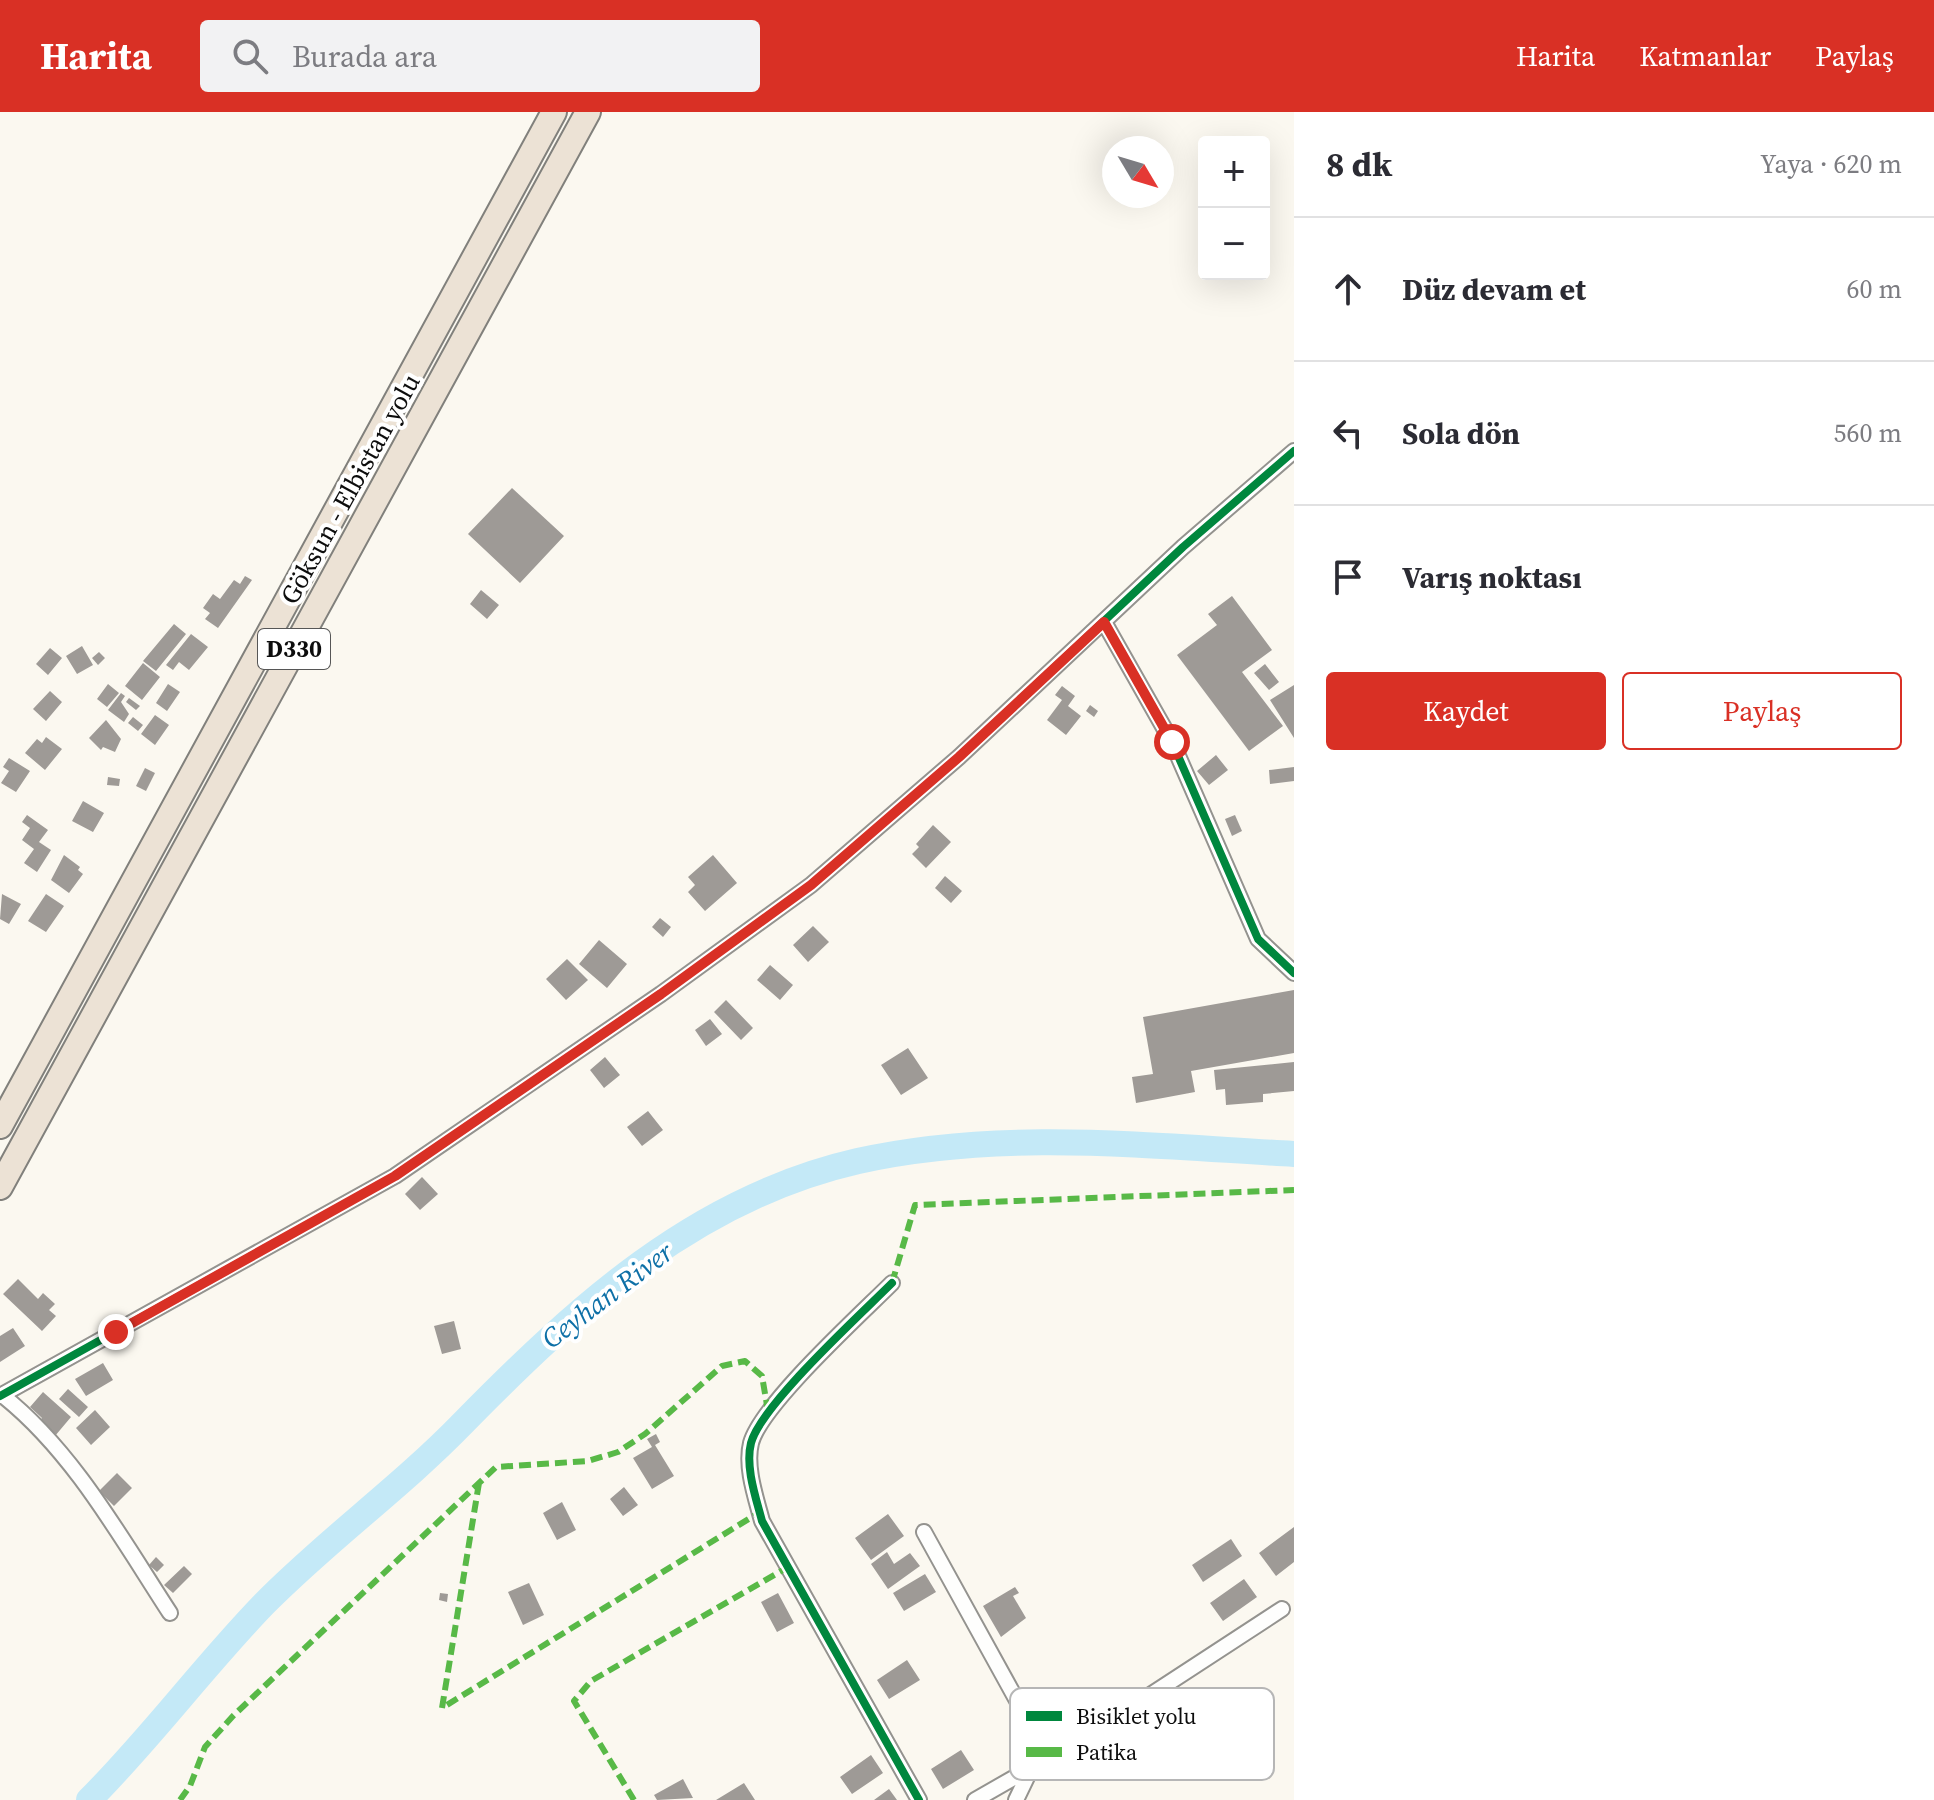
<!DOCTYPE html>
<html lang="tr">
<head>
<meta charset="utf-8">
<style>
  body { margin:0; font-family:"Source Serif 4",serif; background:#f2f2f3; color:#2b2b33 }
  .controls { position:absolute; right:24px; top:24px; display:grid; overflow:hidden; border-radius:8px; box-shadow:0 8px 32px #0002 }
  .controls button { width:72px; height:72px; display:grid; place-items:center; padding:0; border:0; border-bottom:2px solid #e1e1e2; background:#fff; color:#2b2b33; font:40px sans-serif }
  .compass { position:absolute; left:1102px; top:24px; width:72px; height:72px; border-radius:50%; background:#fff; box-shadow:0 8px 32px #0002; rotate:128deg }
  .stop { position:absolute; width:24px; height:24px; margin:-18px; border:6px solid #d93025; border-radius:50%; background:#fff }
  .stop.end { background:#d93025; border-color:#fff; box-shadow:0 2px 8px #0008 }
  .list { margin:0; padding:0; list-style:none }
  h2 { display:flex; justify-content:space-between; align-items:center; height:104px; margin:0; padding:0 32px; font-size:34px }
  h2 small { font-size:26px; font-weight:400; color:#7c7c81 }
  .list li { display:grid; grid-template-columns:52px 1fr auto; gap:24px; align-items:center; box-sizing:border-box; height:144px; padding:0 32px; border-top:2px solid #e1e1e2 }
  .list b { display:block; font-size:30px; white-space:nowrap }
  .list em { font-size:26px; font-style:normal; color:#7c7c81 }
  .actions { display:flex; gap:16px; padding:24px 32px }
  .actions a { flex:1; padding:18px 0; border:2px solid #d93025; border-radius:8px; text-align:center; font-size:28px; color:#d93025 }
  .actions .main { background:#d93025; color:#fff }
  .icon { flex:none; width:44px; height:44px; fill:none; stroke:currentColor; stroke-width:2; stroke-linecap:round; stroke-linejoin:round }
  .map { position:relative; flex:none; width:1294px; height:1688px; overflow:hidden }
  header { display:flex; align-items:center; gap:48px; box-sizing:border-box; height:112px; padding:0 40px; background:#d93025; color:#fff }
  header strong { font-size:38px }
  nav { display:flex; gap:44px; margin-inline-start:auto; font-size:28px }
  .search { width:560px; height:72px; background:#f2f2f3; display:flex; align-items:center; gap:20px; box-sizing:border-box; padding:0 28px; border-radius:8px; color:#7c7c81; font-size:30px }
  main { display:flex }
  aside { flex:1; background:#fff }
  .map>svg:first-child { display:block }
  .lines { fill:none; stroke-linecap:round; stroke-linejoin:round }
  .river { stroke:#c4e9f7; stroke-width:26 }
  .building { fill:#9e9a96 }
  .minor-casing { stroke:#94938f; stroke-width:18 }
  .trunk-casing { stroke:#81807c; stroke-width:28 }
  .minor { stroke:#fefefd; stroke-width:14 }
  .trunk { stroke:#ece2d5; stroke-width:24 }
  .quiet { stroke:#58b947; stroke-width:6; stroke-dasharray:12 6; stroke-linecap:butt }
  .cycleway-casing { stroke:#fff; stroke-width:13 }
  .cycleway { stroke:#00873e; stroke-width:8 }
  .route { stroke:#d93025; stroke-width:10 }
  .labels { text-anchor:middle; stroke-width:8; stroke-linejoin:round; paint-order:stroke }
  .shield { fill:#fff; stroke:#565656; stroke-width:2 }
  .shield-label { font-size:24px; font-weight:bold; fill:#0d0d0d }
  .street-label { font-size:26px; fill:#0d0d0d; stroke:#fff }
  .water-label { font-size:28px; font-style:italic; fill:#0e70a7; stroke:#fff }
  .key { fill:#fff; stroke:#b6b6b6; stroke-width:2 }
  .key-label { font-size:22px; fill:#0d0d0d }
</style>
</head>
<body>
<header>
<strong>Harita</strong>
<div class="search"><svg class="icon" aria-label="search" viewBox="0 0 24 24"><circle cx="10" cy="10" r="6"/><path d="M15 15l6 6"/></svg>Burada ara</div>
<nav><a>Harita</a><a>Katmanlar</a><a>Paylaş</a></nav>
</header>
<main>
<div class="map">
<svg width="1294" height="1688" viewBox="0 0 1294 1688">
  <rect width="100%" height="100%" fill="#fbf8f0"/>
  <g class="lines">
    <path class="river" d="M89 1688C151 1626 203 1555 264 1492 327 1428 401 1375 463 1311 576 1196 695 1086 858 1049 1002 1017 1149 1034 1294 1042"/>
  </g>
  <path class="building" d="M512 376 564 424 520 471 468 422Z
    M245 464 252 468 218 516 205 507 210 501 203 496 213 482 220 487 234 468 240 472Z
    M481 478 499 493 487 507 470 492Z
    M1232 484 1272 538 1242 560 1283 614 1249 639 1177 543 1217 513 1208 502Z
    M174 512 186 522 156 559 143 549Z
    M191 522 208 535 189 558 179 550 173 558 166 553Z
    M82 534 93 553 77 562 66 544Z
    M50 536 62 546 48 563 36 552Z
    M99 540 105 546 98 553 92 546Z
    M143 551 160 565 142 588 125 574Z
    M1265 552 1279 570 1269 578 1254 561Z
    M108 572 119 581 107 595 97 587Z
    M168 572 180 580 167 599 156 591Z
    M1294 573V626L1270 588Z
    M1062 574 1075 584 1068 594 1081 604 1066 623 1047 608 1062 588 1055 583Z
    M50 579 62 590 46 609 33 597Z
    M121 581 125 584 121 590 129 602 124 610 108 598Z
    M129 586 140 594 136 598 126 590Z
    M1090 593 1098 599 1094 605 1086 599Z
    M155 603 169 613 155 633 141 622Z
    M133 605 143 613 138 619 128 611Z
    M106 608 121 627 115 640 103 635 101 638 89 626Z
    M46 625 62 637 45 658 25 641 37 627 42 631Z
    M1216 643 1228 658 1209 673 1197 659Z
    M9 646 30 659 16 680 1 671 9 659 3 655Z
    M1294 655V669L1270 672 1269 658Z
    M145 656 155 661 146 679 136 674Z
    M108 665 120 667 119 674 107 673Z
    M83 689 104 701 93 720 72 709Z
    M27 703 48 718 39 730 51 738 37 760 24 751 34 737 22 728 30 716 22 710Z
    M1235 703 1242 719 1232 724 1225 707Z
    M933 713 951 730 926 756 912 742 919 735 916 732Z
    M64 743 80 755 78 758 83 762 69 781 51 768Z
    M713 743 737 771 705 799 688 780 695 773 688 765Z
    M945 764 962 779 951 791 935 776Z
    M2 782 21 792 9 812 0 807Z
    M46 782 64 794 46 820 28 809Z
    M660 806 671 815 663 825 652 815Z
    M813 814 829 830 808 850 793 833Z
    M599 828 627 852 607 876 579 852Z
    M567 847 588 868 566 888 546 867Z
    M770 853 793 873 780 888 757 868Z
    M1294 878V941L1191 959 1195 980 1136 991 1132 965 1153 962 1143 905Z
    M726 888 753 916 741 928 714 900Z
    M710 907 722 922 706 934 695 918Z
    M908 936 928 966 901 983 881 953Z
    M605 945 620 963 604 976 590 958Z
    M1294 950V979L1263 982V990L1226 993 1225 977 1216 978 1214 958Z
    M648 999 663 1018 642 1034 627 1015Z
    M422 1065 438 1082 420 1098 405 1082Z
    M18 1167 38 1187 43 1181 55 1192 49 1198 56 1204 42 1219 3 1182Z
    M454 1209 461 1237 442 1242 434 1214Z
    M13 1216 25 1234 0 1250V1224Z
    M103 1251 113 1268 86 1284 75 1267Z
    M68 1277 88 1295 79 1305 59 1287Z
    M43 1280 71 1305 55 1324 39 1310 42 1306 30 1295Z
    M95 1298 110 1315 91 1333 76 1316Z
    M656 1322 660 1330 655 1333 674 1364 652 1377 633 1346 652 1335 647 1327Z
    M117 1361 132 1376 114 1394 99 1379Z
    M624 1375 638 1393 623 1404 610 1387Z
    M562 1390 576 1418 557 1428 543 1401Z
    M888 1402 904 1424 871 1448 855 1426Z
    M1294 1415V1450L1276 1464 1259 1441Z
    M1231 1427 1242 1444 1203 1470 1192 1453Z
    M887 1440 894 1452 910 1441 920 1454 888 1477 871 1452Z
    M156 1445 164 1453 157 1460 149 1453Z
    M184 1454 192 1462 173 1481 164 1473Z
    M925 1462 936 1480 904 1499 893 1481Z
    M1244 1467 1257 1485 1223 1509 1210 1491Z
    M529 1471 544 1503 523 1513 508 1480Z
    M1015 1475 1019 1481 1013 1484 1026 1506 1001 1525 983 1494Z
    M440 1481 448 1482 447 1490 439 1488Z
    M778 1481 794 1511 777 1520 761 1490Z
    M907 1548 920 1568 889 1587 877 1568Z
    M961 1638 974 1658 943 1677 931 1657Z
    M871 1643 883 1661 852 1682 840 1665Z
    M683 1667 693 1686 657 1688 654 1683Z
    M744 1671 755 1688H716Z
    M889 1677 897 1688H874Z"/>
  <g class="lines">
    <defs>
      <path id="minor" d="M1104 510 1172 630 1258 827 1294 861
        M892 1171C860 1203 761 1293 751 1331 745 1355 756 1386 762 1409L919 1688
        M2 1283C73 1339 121 1426 170 1501
        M0 1284 395 1064 661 882 811 773 959 645 1183 435 1294 339
        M924 1420 1042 1634 1016 1688
        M975 1688 1089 1623 1282 1497"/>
      <path id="trunk" d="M0 1014 554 0
        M0 1075 588 0"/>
    </defs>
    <use href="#minor" class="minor-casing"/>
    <use href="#trunk" class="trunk-casing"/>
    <use href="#minor" class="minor"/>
    <use href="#trunk" class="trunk"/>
    <path class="quiet" d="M892 1171 915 1093 1294 1078
      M479 1371 442 1596 760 1400
      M180 1688 190 1674 205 1635 233 1604 496 1355 588 1349 618 1340 645 1322 722 1254 745 1249 762 1264 768 1299
      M634 1688 574 1589 591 1569 788 1455"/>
    <defs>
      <path id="cycleway" d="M1104 510 1172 630 1258 827 1294 861
        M892 1171C860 1203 761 1293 751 1331 745 1355 756 1386 762 1409L919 1688
        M0 1284 395 1064 661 882 811 773 959 645 1183 435 1294 339"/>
    </defs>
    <use href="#cycleway" class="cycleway-casing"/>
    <use href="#cycleway" class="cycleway"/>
  </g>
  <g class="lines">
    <path class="route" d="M116 1220 395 1064 661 882 811 773 959 645 1104 510 1172 630"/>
  </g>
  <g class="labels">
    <rect class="shield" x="258" y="517" width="72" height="40" rx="6"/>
    <g class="shield-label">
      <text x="294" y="545">D330</text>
    </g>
    <g class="street-label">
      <text transform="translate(350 377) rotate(-61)" y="9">Göksun - Elbistan yolu</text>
    </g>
    <g class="water-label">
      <text transform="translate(607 1183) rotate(-37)" y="10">Ceyhan River</text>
    </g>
  </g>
  <rect x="1010" y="1576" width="264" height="92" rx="12" class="key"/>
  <rect x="1026" y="1599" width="36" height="10" fill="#00873e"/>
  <rect x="1026" y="1635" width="36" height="10" fill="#58b947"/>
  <g class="key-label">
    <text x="1076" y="1612">Bisiklet yolu</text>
    <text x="1076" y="1648">Patika</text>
  </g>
</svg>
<div class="controls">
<button>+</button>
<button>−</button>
</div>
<svg class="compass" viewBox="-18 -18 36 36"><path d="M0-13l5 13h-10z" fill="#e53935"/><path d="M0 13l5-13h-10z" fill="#7c7c81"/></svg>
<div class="stop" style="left:1172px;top:630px"></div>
<div class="stop end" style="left:116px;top:1220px"></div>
</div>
<aside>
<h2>8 dk<small>Yaya · 620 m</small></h2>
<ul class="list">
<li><svg class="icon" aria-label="ahead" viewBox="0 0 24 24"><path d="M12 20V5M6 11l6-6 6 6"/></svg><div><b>Düz devam et</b></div><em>60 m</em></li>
<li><svg class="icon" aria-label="left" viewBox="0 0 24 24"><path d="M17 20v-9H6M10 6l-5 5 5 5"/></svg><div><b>Sola dön</b></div><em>560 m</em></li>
<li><svg class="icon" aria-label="arrive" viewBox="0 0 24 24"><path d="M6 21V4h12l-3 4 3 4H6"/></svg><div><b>Varış noktası</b></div></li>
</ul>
<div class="actions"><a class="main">Kaydet</a><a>Paylaş</a></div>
</aside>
</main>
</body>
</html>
